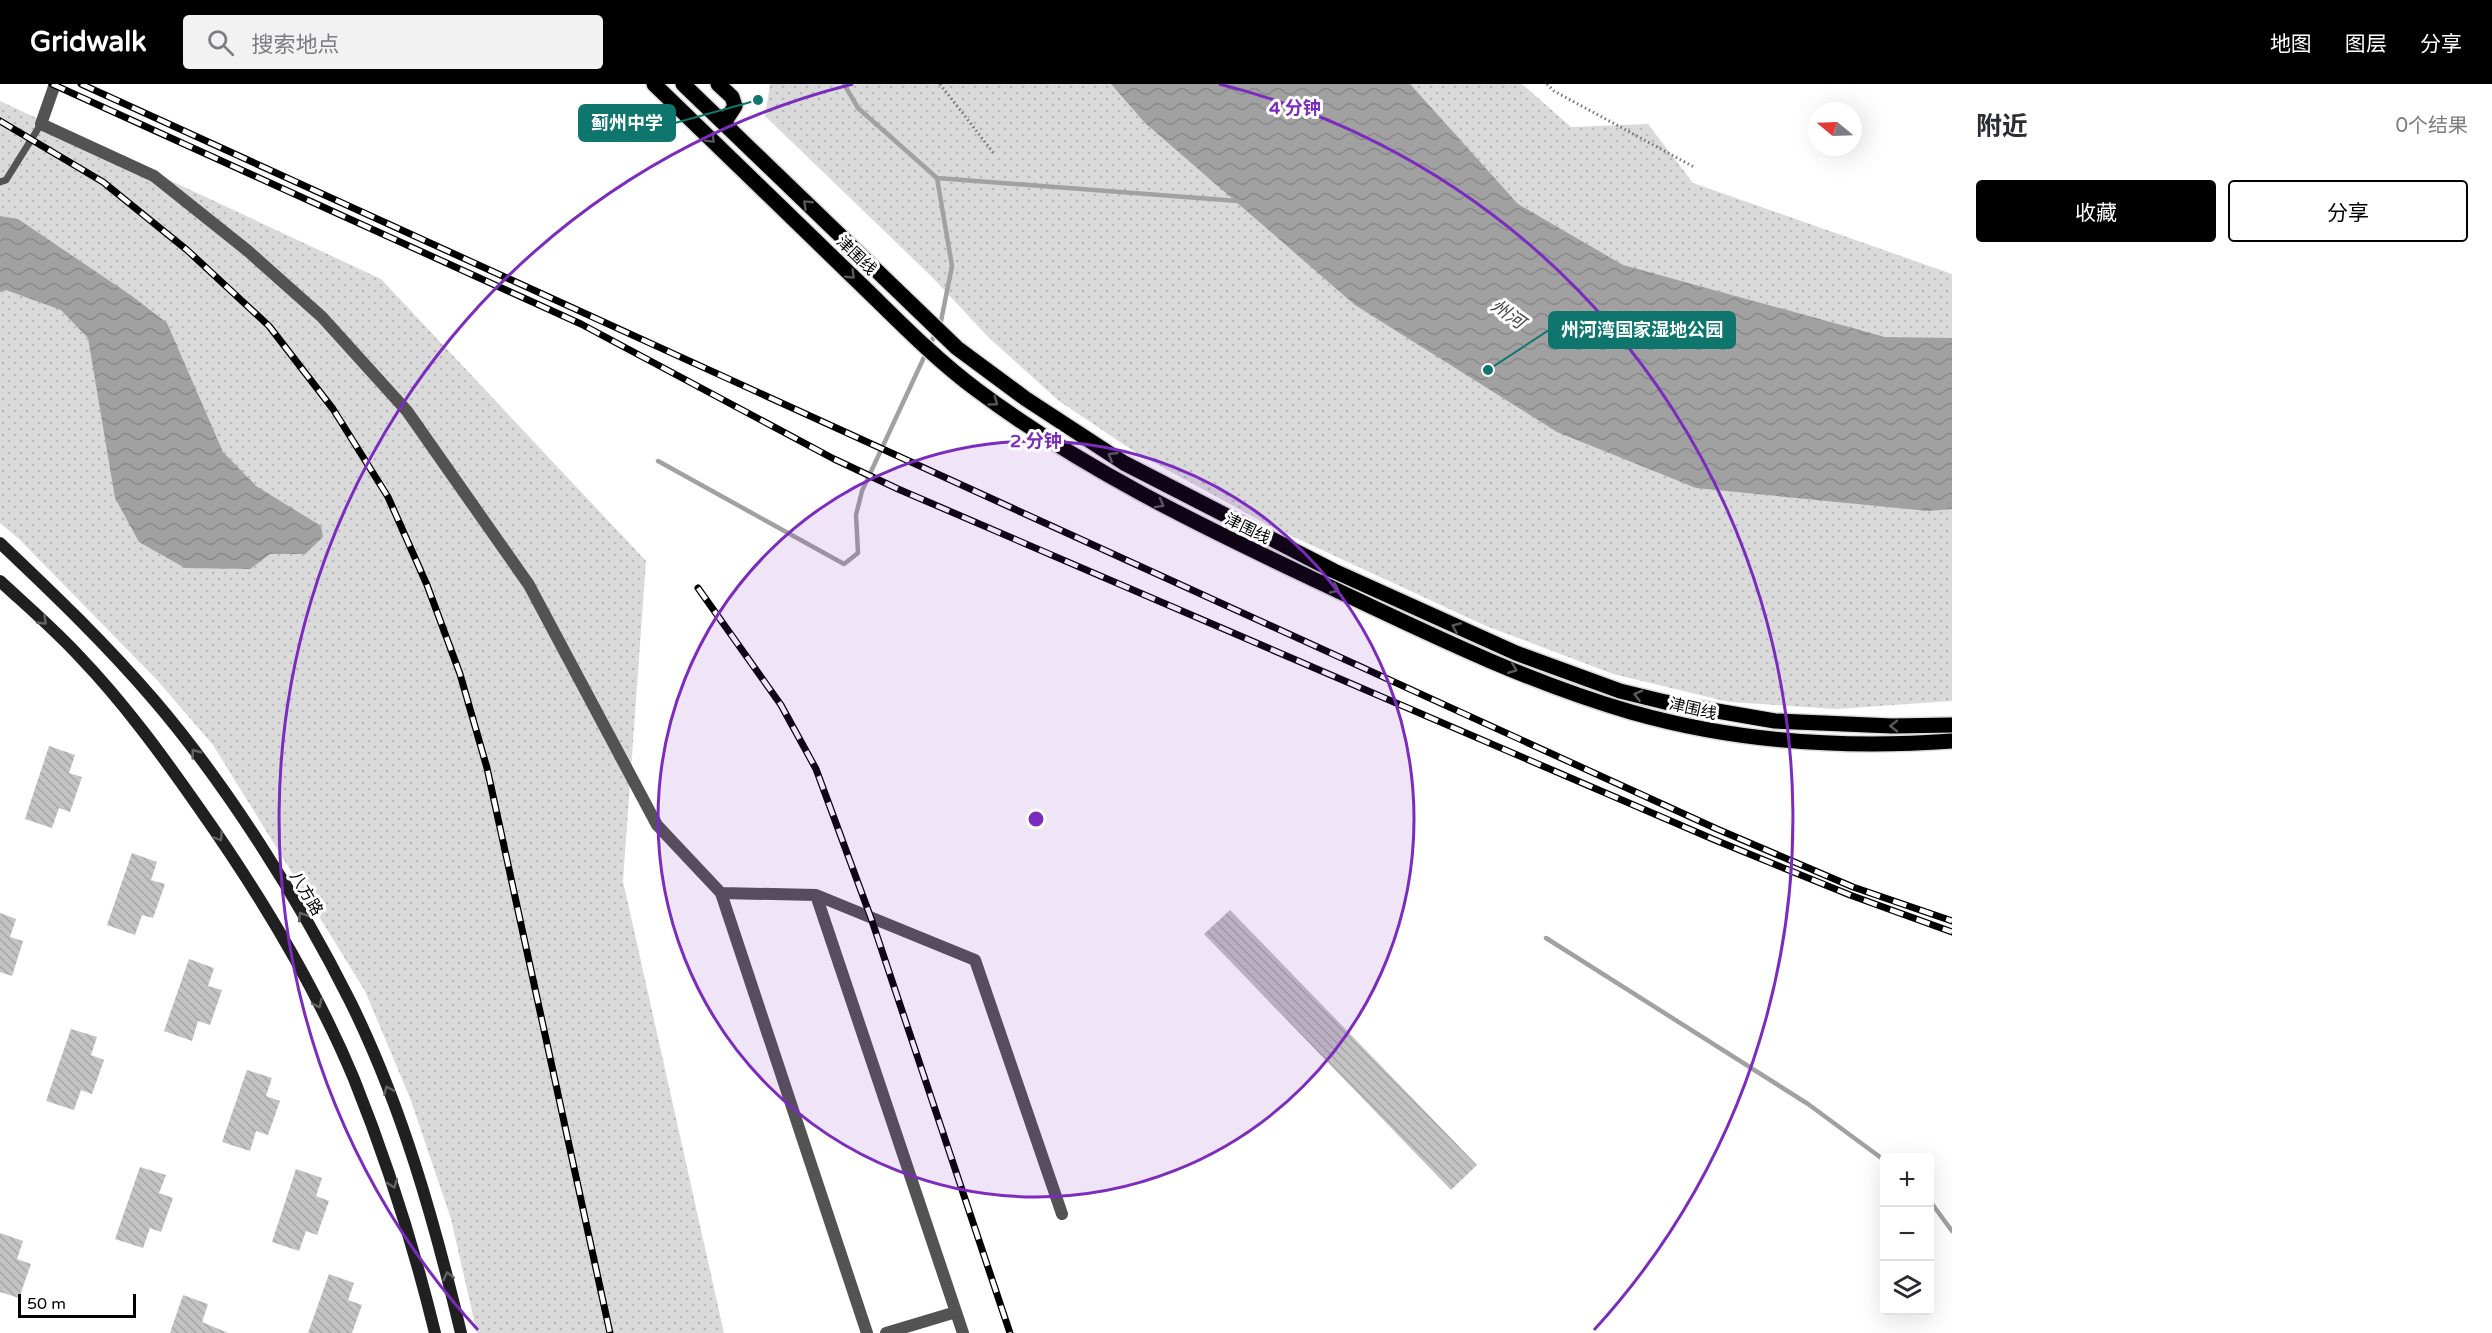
<!DOCTYPE html>
<html lang="zh">
<head>
<meta charset="utf-8">
<style>
  body { margin:0; font-family:"Varela Round","Noto Sans SC",sans-serif; background:#f2f2f3; color:#2b2b33 }
  .controls { position:absolute; right:18px; bottom:18px; display:grid; overflow:hidden; border-radius:6px; box-shadow:0 6px 24px #0002 }
  .controls button { width:54px; height:54px; display:grid; place-items:center; padding:0; border:0; border-bottom:2px solid #e1e1e2; background:#fff; color:#2b2b33; font:30px sans-serif }
  .compass { position:absolute; left:1808px; top:18px; width:54px; height:54px; border-radius:50%; background:#fff; box-shadow:0 6px 24px #0002; rotate:289deg }
  .scale { position:absolute; left:18px; bottom:15px; width:118px; box-sizing:border-box; padding-left:6px; border:3px solid #000; border-top:0; font-size:16px; line-height:21px; white-space:nowrap; color:#000; -webkit-text-stroke:4px #fff; paint-order:stroke }
  .list { margin:0; padding:0; list-style:none }
  h2 { display:flex; justify-content:space-between; align-items:center; height:78px; margin:0; padding:0 24px; font-size:26px }
  h2 small { font-size:20px; font-weight:400; color:#7c7c81 }
  .actions { display:flex; gap:12px; padding:18px 24px }
  .actions a { flex:1; padding:14px 0; border:2px solid #000; border-radius:6px; text-align:center; font-size:21px; color:#000 }
  .actions .main { background:#000; color:#fff }
  .icon { flex:none; width:33px; height:33px; fill:none; stroke:currentColor; stroke-width:2; stroke-linecap:round; stroke-linejoin:round }
  .map { position:relative; flex:none; width:1952px; height:1249px; overflow:hidden }
  header { display:flex; align-items:center; gap:36px; box-sizing:border-box; height:84px; padding:0 30px; background:#000; color:#fff }
  header strong { font-size:28px }
  nav { display:flex; gap:33px; margin-inline-start:auto; font-size:21px }
  .search { width:420px; height:54px; background:#f2f2f3; display:flex; align-items:center; gap:15px; box-sizing:border-box; padding:0 21px; border-radius:6px; color:#7c7c81; font-size:22px }
  main { display:flex }
  aside { flex:1; background:#fff }
  .map>svg:first-child { display:block }
  .grass { fill:url(#grass-dots) }
  .water { fill:url(#water-waves) }
  .lines { fill:none; stroke-linecap:round; stroke-linejoin:round }
  .stream { stroke:#a1a1a1; stroke-width:4.5 }
  .building { fill:url(#building-back-hatch) }
  .primary-casing { stroke:#dbdbdb; stroke-width:18 }
  .path { stroke:#757575; stroke-width:3; stroke-dasharray:1.5 3; stroke-linecap:butt }
  .lane { stroke:#535353; stroke-width:7 }
  .street { stroke:#535353; stroke-width:12 }
  .secondary { stroke:#202020; stroke-width:12 }
  .primary { stroke:#000; stroke-width:15 }
  .rail-casing { stroke:#000; stroke-width:7 }
  .rail { stroke:#fff; stroke-width:4.5; stroke-dasharray:14; stroke-linecap:butt }
  .oneway { stroke:#595959 }
  .oneway2 { stroke:#636363 }
  .ring { fill:none; stroke:#7b2cbf; stroke-width:3 }
  .labels { text-anchor:middle; stroke-width:6; stroke-linejoin:round; paint-order:stroke }
  .street-label { font-size:16px; fill:#000; stroke:#fff }
  .water-label { font-size:18px; font-style:italic; fill:#424242; stroke:#fff }
  .centre { fill:#7b2cbf; stroke:#fff; stroke-width:3 }
  .ring-label { font-size:18px; text-anchor:middle; font-weight:bold; fill:#7b2cbf; stroke:#fff; stroke-width:6; stroke-linejoin:round; paint-order:stroke }
  .leader { fill:none; stroke:#0f766e; stroke-width:2 }
  .callout-dot { fill:#0f766e; stroke:#fff; stroke-width:2 }
  .callout { fill:#0f766e; stroke:#0f766e; stroke-width:2 }
  .callout-label { font-size:18px; text-anchor:middle; font-weight:bold; fill:#fff }
</style>
</head>
<body>
<header>
<strong>Gridwalk</strong>
<div class="search"><svg class="icon" aria-label="search" viewBox="0 0 24 24"><circle cx="10" cy="10" r="6"/><path d="M15 15l6 6"/></svg>搜索地点</div>
<nav><a>地图</a><a>图层</a><a>分享</a></nav>
</header>
<main>
<div class="map">
<svg width="1952" height="1249" viewBox="0 0 1952 1249">
  <defs>
    <pattern id="grass-dots" width="8" height="8" patternUnits="userSpaceOnUse" patternTransform="scale(1.5)"><rect width="8" height="8" fill="#dadada"/><path d="M2 2h.1M6 6h.1" fill="none" stroke="#b9b9b9" stroke-width="1.8" stroke-linecap="round"/></pattern>
    <pattern id="water-waves" width="16" height="10" patternUnits="userSpaceOnUse" patternTransform="scale(1.5)"><rect width="16" height="10" fill="#a1a1a1"/><path d="M0 5q4-4 8 0t8 0" fill="none" stroke="#898989"/></pattern>
    <pattern id="building-back-hatch" width="6" height="6" patternUnits="userSpaceOnUse" patternTransform="scale(1.5)"><rect width="6" height="6" fill="#c3c3c3"/><path d="M-1 5l2 2M0 0l6 6M5-1l2 2" fill="none" stroke="#a6a6a6"/></pattern>
  </defs>
  <rect width="100%" height="100%" fill="#fff"/>
  <path class="grass" d="M770 0H1522L1571 43 1648 40 1693 99 1952 190V617L1836 625 1729 618 1613 590 1486 542 1268 441 1135 368 1059 317 989 254 932 193 765 32Z
    M0 17 381 195 646 477 623 797 724 1249H477L451 1135 410 1014 365 907 213 661 157 596 20 456 0 439Z"/>
  <path class="water" d="M1111 0H1410L1518 120 1623 181 1885 253 1952 254V425L1928 427 1696 404 1557 348 1355 221 1145 39Z
    M0 132 18 135 132 212 167 239 223 368 256 402 321 442 323 453 305 470H270L250 485 185 484 139 458 115 414 88 254 61 226 6 206 0 208Z"/>
  <g class="lines">
    <path class="stream" d="M844 0 858 24 937 94 1238 117
      M930 261 941 237 952 182 937 94
      M658 377 844 480 858 469 856 431 862 407 926 269
      M1546 854 1808 1020 1884 1076
      M1930 1117 1952 1147"/>
  </g>
  <path class="building" d="M49 662 75 671 69 689 82 693 70 728 59 724 52 744 25 735Z
    M132 769 157 778 151 796 165 800 153 834 142 831 135 851 107 841Z
    M1230 826 1477 1081 1451 1106 1204 850Z
    M0 829 16 835 10 853 23 857 12 892 0 888Z
    M189 875 214 884 208 902 222 906 210 941 198 937 192 957 164 947Z
    M71 945 97 953 91 971 104 976 92 1010 81 1006 74 1026 46 1017Z
    M247 986 272 994 266 1012 280 1017 268 1051 256 1047 250 1067 222 1058Z
    M140 1083 166 1091 159 1109 173 1114 161 1148 150 1144 143 1164 115 1155Z
    M296 1085 322 1094 316 1112 329 1117 317 1151 306 1147 299 1167 272 1158Z
    M0 1149 23 1157 17 1175 31 1180 19 1214 0 1208Z
    M329 1190 354 1199 348 1216 362 1221 352 1249H308Z
    M183 1211 208 1220 202 1238 228 1249H170Z"/>
  <g class="lines">
    <defs>
      <path id="primary" d="M654 0C719 63 784 126 849 189 890 228 931 272 977 306 1080 383 1195 439 1311 494 1415 543 1520 596 1631 628 1736 658 1843 665 1952 657
        M683 0 957 264 1026 315 1124 379 1334 487 1516 569 1620 607 1665 618 1775 637 1892 642 1952 641
        M718 0 732 13 735 22 724 39"/>
    </defs>
    <use href="#primary" class="primary-casing"/>
    <path class="path" d="M940 0 995 71
      M1547 0 1554 7 1694 83"/>
    <path class="lane" d="M0 98 6 96 41 40"/>
    <path class="street" d="M55 0 41 40 154 92 248 167 322 233 407 327 529 501 657 741 721 809 867 1249
      M721 809 816 811 975 876 1062 1130
      M816 811 963 1249
      M886 1249 956 1228"/>
    <path class="secondary" d="M0 459C53 509 106 560 154 616 226 700 300 817 350 917 402 1022 434 1136 461 1249
      M0 497C27 522 54 545 79 572 124 619 162 671 199 724 259 809 314 899 354 995 387 1077 414 1163 435 1249"/>
    <use href="#primary" class="primary"/>
    <defs>
      <path id="rail" d="M52 0 581 240 834 375 898 405 1715 756 1850 811 1952 848
        M81 0 1717 745 1853 803 1952 837
        M0 37 103 98 187 166 269 242 333 325 388 413 427 501 460 590 487 684 610 1249
        M698 504 781 621 816 685 871 834 1010 1249"/>
    </defs>
    <use href="#rail" class="rail-casing"/>
    <use href="#rail" class="rail"/>
  </g>
  <defs><path id="oneway-chevron" d="M-2-3.5L2.5 0L-2 3.5" fill="none" stroke-width="1.6" stroke-linecap="round" stroke-linejoin="round" transform="scale(1.5)"/></defs>
  <g class="oneway">
    <use href="#oneway-chevron" transform="translate(711 55) rotate(44)"/>
    <use href="#oneway-chevron" transform="translate(807 120) rotate(-136)"/>
    <use href="#oneway-chevron" transform="translate(851 191) rotate(44)"/>
    <use href="#oneway-chevron" transform="translate(994 318) rotate(36)"/>
    <use href="#oneway-chevron" transform="translate(1112 372) rotate(-149)"/>
    <use href="#oneway-chevron" transform="translate(1160 420) rotate(29)"/>
    <use href="#oneway-chevron" transform="translate(1335 505) rotate(25)"/>
    <use href="#oneway-chevron" transform="translate(1456 543) rotate(-156)"/>
    <use href="#oneway-chevron" transform="translate(1513 585) rotate(22)"/>
    <use href="#oneway-chevron" transform="translate(1638 611) rotate(-166)"/>
    <use href="#oneway-chevron" transform="translate(1894 642) rotate(180)"/>
  </g>
  <g class="oneway2">
    <use href="#oneway-chevron" transform="translate(43 537) rotate(43)"/>
    <use href="#oneway-chevron" transform="translate(195 669) rotate(-127)"/>
    <use href="#oneway-chevron" transform="translate(219 753) rotate(56)"/>
    <use href="#oneway-chevron" transform="translate(302 832) rotate(-121)"/>
    <use href="#oneway-chevron" transform="translate(318 920) rotate(64)"/>
    <use href="#oneway-chevron" transform="translate(388 1006) rotate(-113)"/>
    <use href="#oneway-chevron" transform="translate(393 1100) rotate(71)"/>
    <use href="#oneway-chevron" transform="translate(448 1192) rotate(-103)"/>
  </g>
  <circle cx="1036" cy="735" r="378" fill="#7b2cbf" fill-opacity=".12"/>
  <g class="ring">
    <circle cx="1036" cy="735" r="378"/>
    <path d="M478 1246A757 757 0 0 1 853 0M1219 0A757 757 0 0 1 1594 1246"/>
  </g>
  <g class="labels">
    <g class="street-label">
      <text transform="translate(857 171) rotate(44)" y="6">津围线</text>
      <text transform="translate(1248 444) rotate(26)" y="6">津围线</text>
      <text transform="translate(1693 624) rotate(13)" y="6">津围线</text>
      <text transform="translate(307 809) rotate(59)" y="6">八方路</text>
    </g>
    <g class="water-label">
      <text transform="translate(1508 230) rotate(35)" y="6">州河</text>
    </g>
  </g>
  <circle cx="1036" cy="735" r="9" class="centre"/>
  <g class="ring-label">
    <text x="1295" y="30">4 分钟</text>
    <text x="1036" y="363">2 分钟</text>
  </g>
  <path class="leader" d="M758 16L675 39M1488 286L1549 246"/>
  <g class="callout-dot">
    <circle cx="758" cy="16" r="6"/>
    <circle cx="1488" cy="286" r="6"/>
  </g>
  <g class="callout">
    <rect x="579" y="21" width="96" height="36" rx="6"/>
    <rect x="1549" y="228" width="186" height="36" rx="6"/>
  </g>
  <g class="callout-label">
    <text x="627" y="45">蓟州中学</text>
    <text x="1642" y="252">州河湾国家湿地公园</text>
  </g>
</svg>
<div class="controls">
<button>+</button>
<button>−</button>
<button><svg class="icon" aria-label="layers" viewBox="0 0 24 24"><path d="M12 4l9 5-9 5-9-5zM3 14l9 5 9-5"/></svg></button>
</div>
<svg class="compass" viewBox="-18 -18 36 36"><path d="M0-13l5 13h-10z" fill="#e53935"/><path d="M0 13l5-13h-10z" fill="#7c7c81"/></svg>
<div class="scale">50 m</div>
</div>
<aside>
<h2>附近<small>0个结果</small></h2>
<ul class="list">
</ul>
<div class="actions"><a class="main">收藏</a><a>分享</a></div>
</aside>
</main>
</body>
</html>
